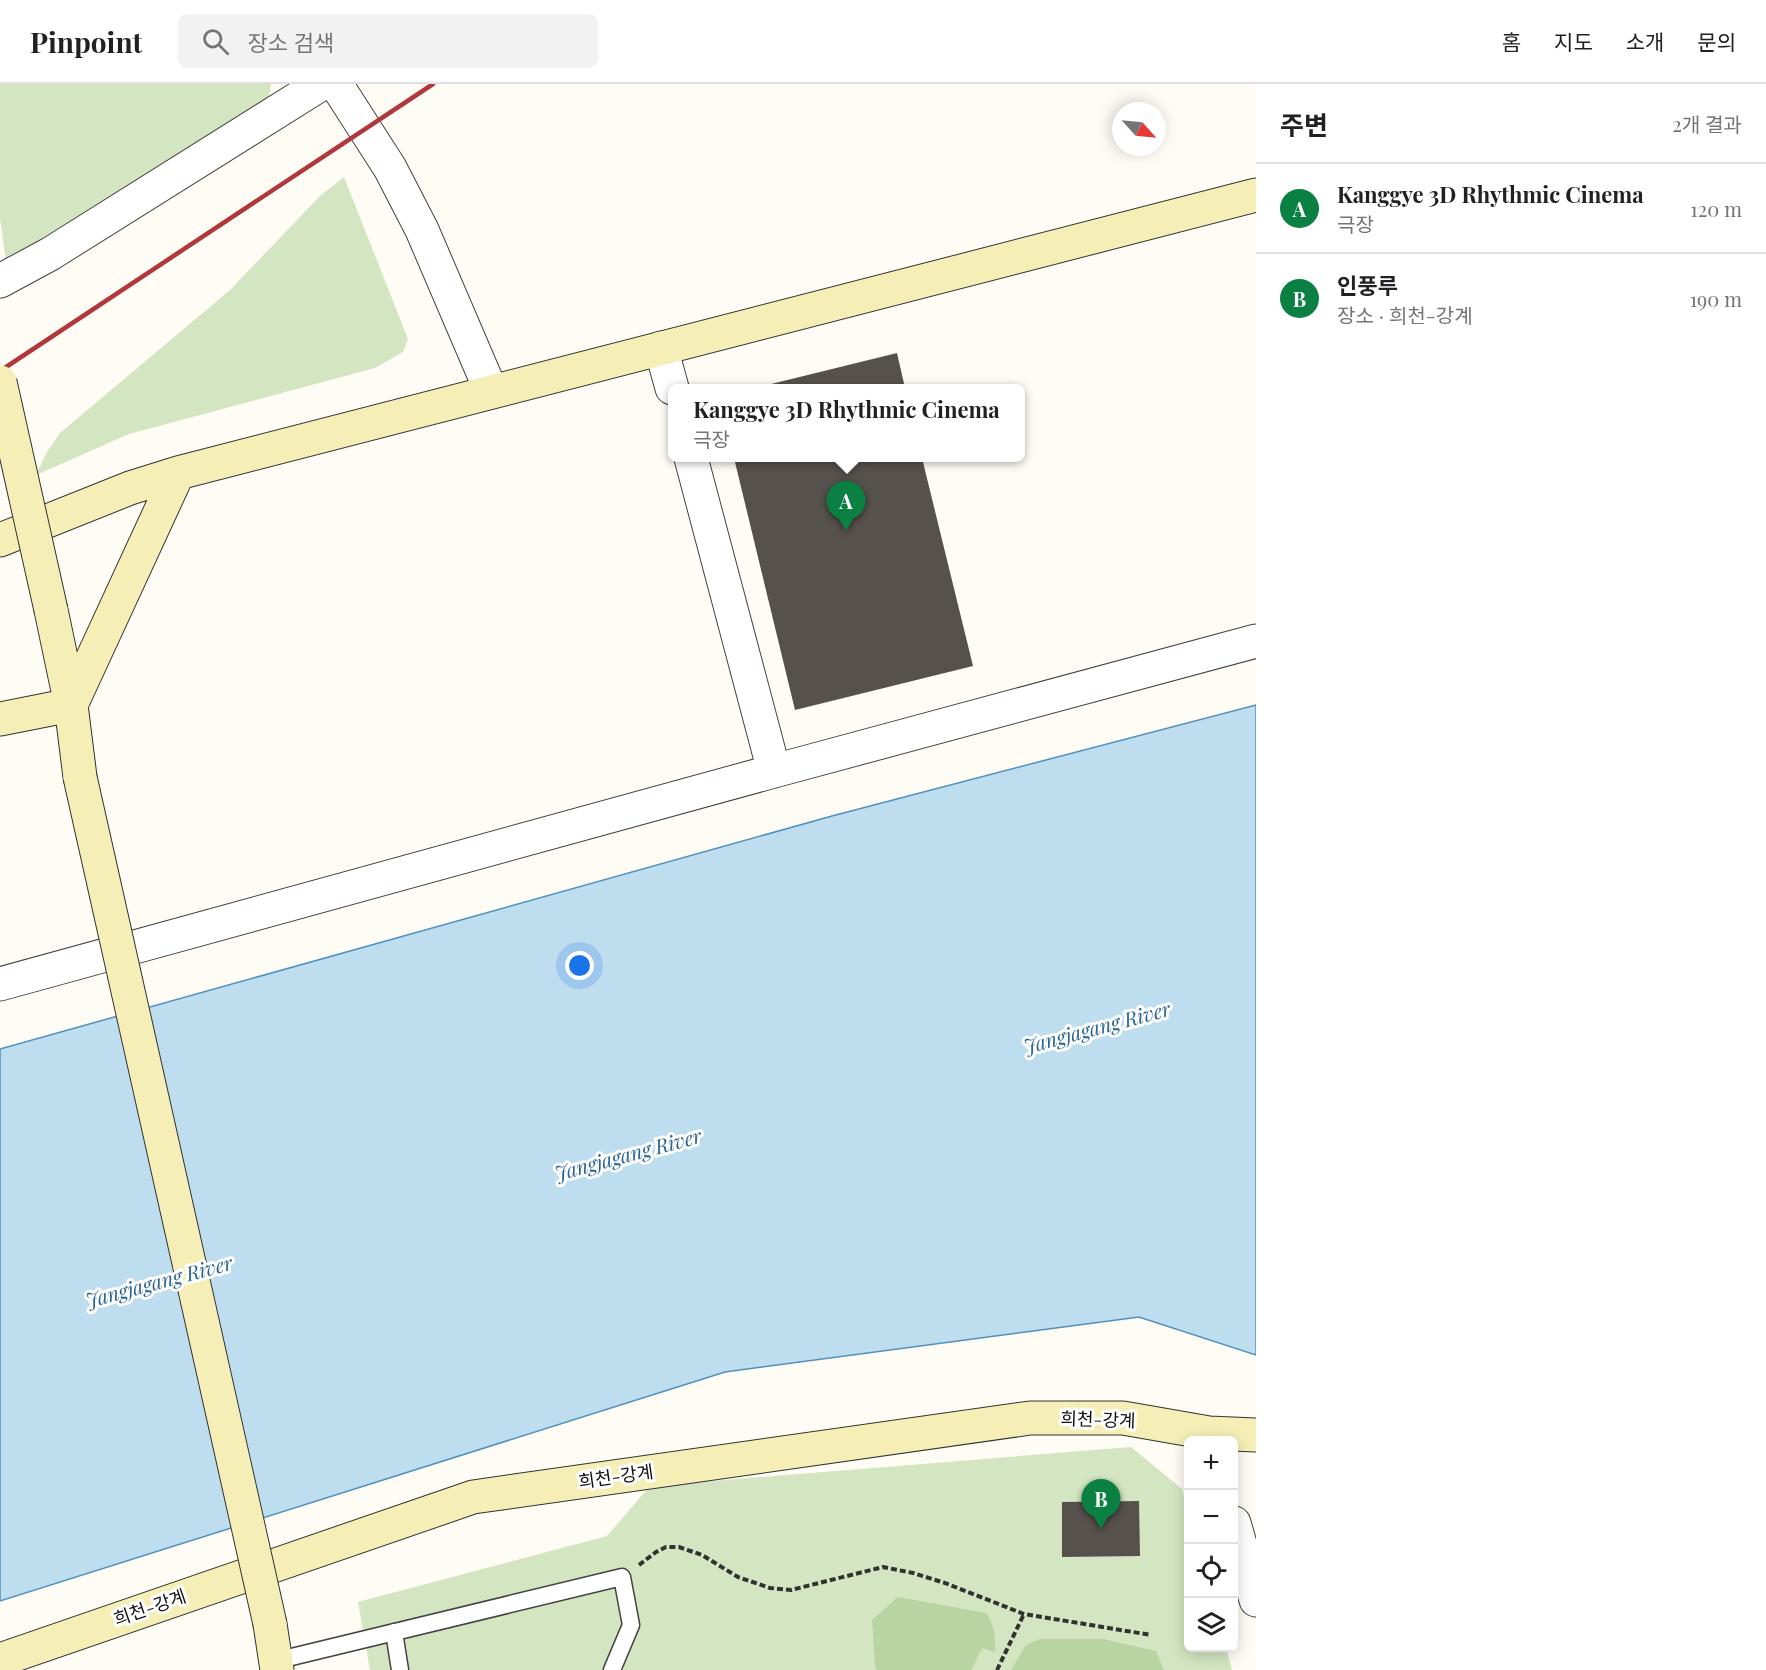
<!DOCTYPE html>
<html lang="ko">
<head>
<meta charset="utf-8">
<style>
  body { margin:0; font-family:"Playfair Display","Noto Sans KR",serif; background:#f2f2f2; color:#202124 }
  .controls { position:absolute; right:18px; bottom:18px; display:grid; overflow:hidden; border-radius:9px; box-shadow:0 3px 15px #0003 }
  .controls button { width:54px; height:54px; display:grid; place-items:center; padding:0; border:0; border-bottom:2px solid #e0e0e0; background:#fff; color:#202124; font:30px sans-serif }
  .compass { position:absolute; left:1112px; top:18px; width:54px; height:54px; border-radius:50%; background:#fff; box-shadow:0 3px 15px #0003; rotate:117deg }
  .you { position:absolute; left:580px; top:882px; width:21px; height:21px; margin:-15px; border:4px solid #fff; border-radius:50%; background:#1a73e8; box-shadow:0 0 0 9px #1a73e833 }
  .badge { display:grid; place-items:center; width:39px; height:39px; border-radius:50%; background:#0b8043; color:#fff; font-size:20px; font-weight:700 }
  .pin { position:absolute; translate:-50% -50px; filter:drop-shadow(0 2px 3px #0008) }
  .pin::after { content:''; position:absolute; top:32px; width:21px; height:18px; background:inherit; clip-path:polygon(0 0,100% 0,50% 100%) }
  .popup { position:absolute; left:668px; top:300px; width:357px; height:78px; box-sizing:border-box; display:grid; place-content:center; border-radius:9px; background:#fff; filter:drop-shadow(0 2px 4px #0005); font-size:20px; white-space:nowrap; color:#757577 }
  .popup b { font-size:22px; color:#202124 }
  .popup::after { content:''; position:absolute; left:50%; top:100%; margin-left:-12px; border:12px solid transparent; border-top-color:#fff }
  .list { margin:0; padding:0; list-style:none }
  h2 { display:flex; justify-content:space-between; align-items:center; height:78px; margin:0; padding:0 24px; font-size:26px }
  h2 small { font-size:20px; font-weight:400; color:#757577 }
  .list li { display:grid; grid-template-columns:39px 1fr auto; gap:18px; align-items:center; box-sizing:border-box; height:90px; padding:0 24px; border-top:2px solid #e0e0e0 }
  .list b { display:block; font-size:22px; white-space:nowrap }
  .list p { margin:0; font-size:20px; white-space:nowrap; color:#757577 }
  .list em { font-size:20px; font-style:normal; color:#757577 }
  .icon { flex:none; width:33px; height:33px; fill:none; stroke:currentColor; stroke-width:2; stroke-linecap:round; stroke-linejoin:round }
  .map { position:relative; flex:none; width:1256px; height:1586px; overflow:hidden }
  header { display:flex; align-items:center; gap:36px; box-sizing:border-box; height:84px; padding:0 30px; background:#fff; border-bottom:2px solid #e0e0e0 }
  header strong { font-size:28px }
  nav { display:flex; gap:33px; margin-inline-start:auto; font-size:21px }
  .search { width:420px; height:54px; background:#f2f2f2; display:flex; align-items:center; gap:15px; box-sizing:border-box; padding:0 21px; border-radius:9px; color:#757577; font-size:22px }
  main { display:flex }
  aside { flex:1; background:#fff }
  .map>svg:first-child { display:block }
  .green { fill:#d3e5c1 }
  .forest { fill:#b8d4a2 }
  .water { fill:#beddef; stroke:#4e91bd; stroke-width:1.5 }
  .building { fill:#57514d }
  .lines { fill:none; stroke-linecap:round; stroke-linejoin:round }
  .service-casing { stroke:#434343; stroke-width:19 }
  .minor-casing { stroke:#434343; stroke-width:35 }
  .tertiary-casing { stroke:#434343; stroke-width:35 }
  .secondary-casing { stroke:#323232; stroke-width:35 }
  .path { stroke:#323232; stroke-width:4; stroke-dasharray:6 3; stroke-linecap:butt }
  .service { stroke:#fff; stroke-width:16 }
  .minor { stroke:#fff; stroke-width:33 }
  .tertiary { stroke:#fff; stroke-width:33 }
  .secondary { stroke:#f5efb7; stroke-width:33 }
  .rail { stroke:#b0383d; stroke-width:4.5 }
  .secondary-bridge-casing { stroke:#323232; stroke-width:35; stroke-linecap:butt }
  .secondary-bridge { stroke:#f5efb7; stroke-width:33 }
  .labels { text-anchor:middle; stroke-width:6; stroke-linejoin:round; paint-order:stroke }
  .street-label { font-size:18px; fill:#101010; stroke:#fff }
  .water-label { font-size:20px; font-style:italic; fill:#276493; stroke:#fff }
</style>
</head>
<body>
<header>
<strong>Pinpoint</strong>
<div class="search"><svg class="icon" aria-label="search" viewBox="0 0 24 24"><circle cx="10" cy="10" r="6"/><path d="M15 15l6 6"/></svg>장소 검색</div>
<nav><a>홈</a><a>지도</a><a>소개</a><a>문의</a></nav>
</header>
<main>
<div class="map">
<svg width="1256" height="1586" viewBox="0 0 1256 1586">
  <rect width="100%" height="100%" fill="#fefcf4"/>
  <path class="green" d="M0 0H271L269 13 6 177 0 134Z
    M344 93 408 255 403 268 375 284 129 350 36 391 47 368 60 349 230 206 320 112Z
    M1131 1363 1182 1405 1188 1427V1564H1226L1232 1586H370L358 1518 607 1452 650 1402Z"/>
  <path class="forest" d="M898 1513 986 1529C994 1541 996 1553 995 1568L982 1564 971 1586H877L875 1582 872 1536Z
    M1040 1555H1103L1156 1567 1164 1586H1011L1026 1561Z"/>
  <path class="water" d="M1256 621V1271L1139 1233 725 1288 0 1517V965L832 732Z"/>
  <path class="building" d="M897 269 905 304H755Z
    M734 374H922L973 582 795 626Z
    M1139 1417 1140 1472 1062 1473V1418Z"/>
  <g class="lines">
    <defs>
      <path id="service" d="M394 1548 400 1586
        M275 1577 622 1493 631 1541 612 1586"/>
      <path id="minor" d="M0 197 50 170 321 0
        M661 264 672 304
        M691 374 774 687
        M0 900 774 687 1256 557"/>
      <path id="tertiary" d="M336 0 390 84 422 146 491 307
        M1234 1439 1256 1516"/>
      <path id="secondary" d="M0 456 130 404 178 389 1256 111
        M51 526 71 621 80 693
        M0 635 71 621 178 389
        M270 1540 277 1586
        M0 1576 473 1413 1030 1334H1123L1209 1349 1256 1351"/>
    </defs>
    <use href="#service" class="service-casing"/>
    <use href="#minor" class="minor-casing"/>
    <use href="#tertiary" class="tertiary-casing"/>
    <use href="#secondary" class="secondary-casing"/>
    <path class="path" d="M639 1481 656 1468 666 1463H679L702 1471 738 1493 770 1504 791 1506 883 1483 913 1489 945 1499 1024 1530 1151 1551
      M997 1586 1024 1530"/>
    <use href="#service" class="service"/>
    <use href="#minor" class="minor"/>
    <use href="#tertiary" class="tertiary"/>
    <use href="#secondary" class="secondary"/>
    <path class="rail" d="M0 287 433 0"/>
    <defs>
      <path id="secondary-bridge" d="M0 298 51 526
        M80 693 270 1540"/>
    </defs>
    <use href="#secondary-bridge" class="secondary-bridge-casing"/>
    <use href="#secondary-bridge" class="secondary-bridge"/>
  </g>
  <g class="labels">
    <g class="street-label">
      <text transform="translate(1098 1336) rotate(2)" y="6">희천-강계</text>
      <text transform="translate(616 1393) rotate(-8)" y="6">희천-강계</text>
      <text transform="translate(150 1524) rotate(-19)" y="6">희천-강계</text>
    </g>
    <g class="water-label">
      <text transform="translate(1097 944) rotate(-15)" y="7">Jangjagang River</text>
      <text transform="translate(628 1071) rotate(-15)" y="7">Jangjagang River</text>
      <text transform="translate(159 1198) rotate(-15)" y="7">Jangjagang River</text>
    </g>
  </g>
</svg>
<div class="controls">
<button>+</button>
<button>−</button>
<button><svg class="icon" aria-label="locate" viewBox="0 0 24 24"><circle cx="12" cy="12" r="6"/><path d="M12 2v4M12 18v4M2 12h4M18 12h4"/></svg></button>
<button><svg class="icon" aria-label="layers" viewBox="0 0 24 24"><path d="M12 4l9 5-9 5-9-5zM3 14l9 5 9-5"/></svg></button>
</div>
<svg class="compass" viewBox="-18 -18 36 36"><path d="M0-13l5 13h-10z" fill="#e53935"/><path d="M0 13l5-13h-10z" fill="#757577"/></svg>
<div class="you"></div>
<div class="pin badge" style="left:846px;top:447px">A</div>
<div class="popup"><b>Kanggye 3D Rhythmic Cinema</b>극장</div>
<div class="pin badge" style="left:1101px;top:1445px">B</div>
</div>
<aside>
<h2>주변<small>2개 결과</small></h2>
<ul class="list">
<li><span class="badge">A</span><div><b>Kanggye 3D Rhythmic Cinema</b><p>극장</p></div><em>120 m</em></li>
<li><span class="badge">B</span><div><b>인풍루</b><p>장소 · 희천-강계</p></div><em>190 m</em></li>
</ul>
</aside>
</main>
</body>
</html>
